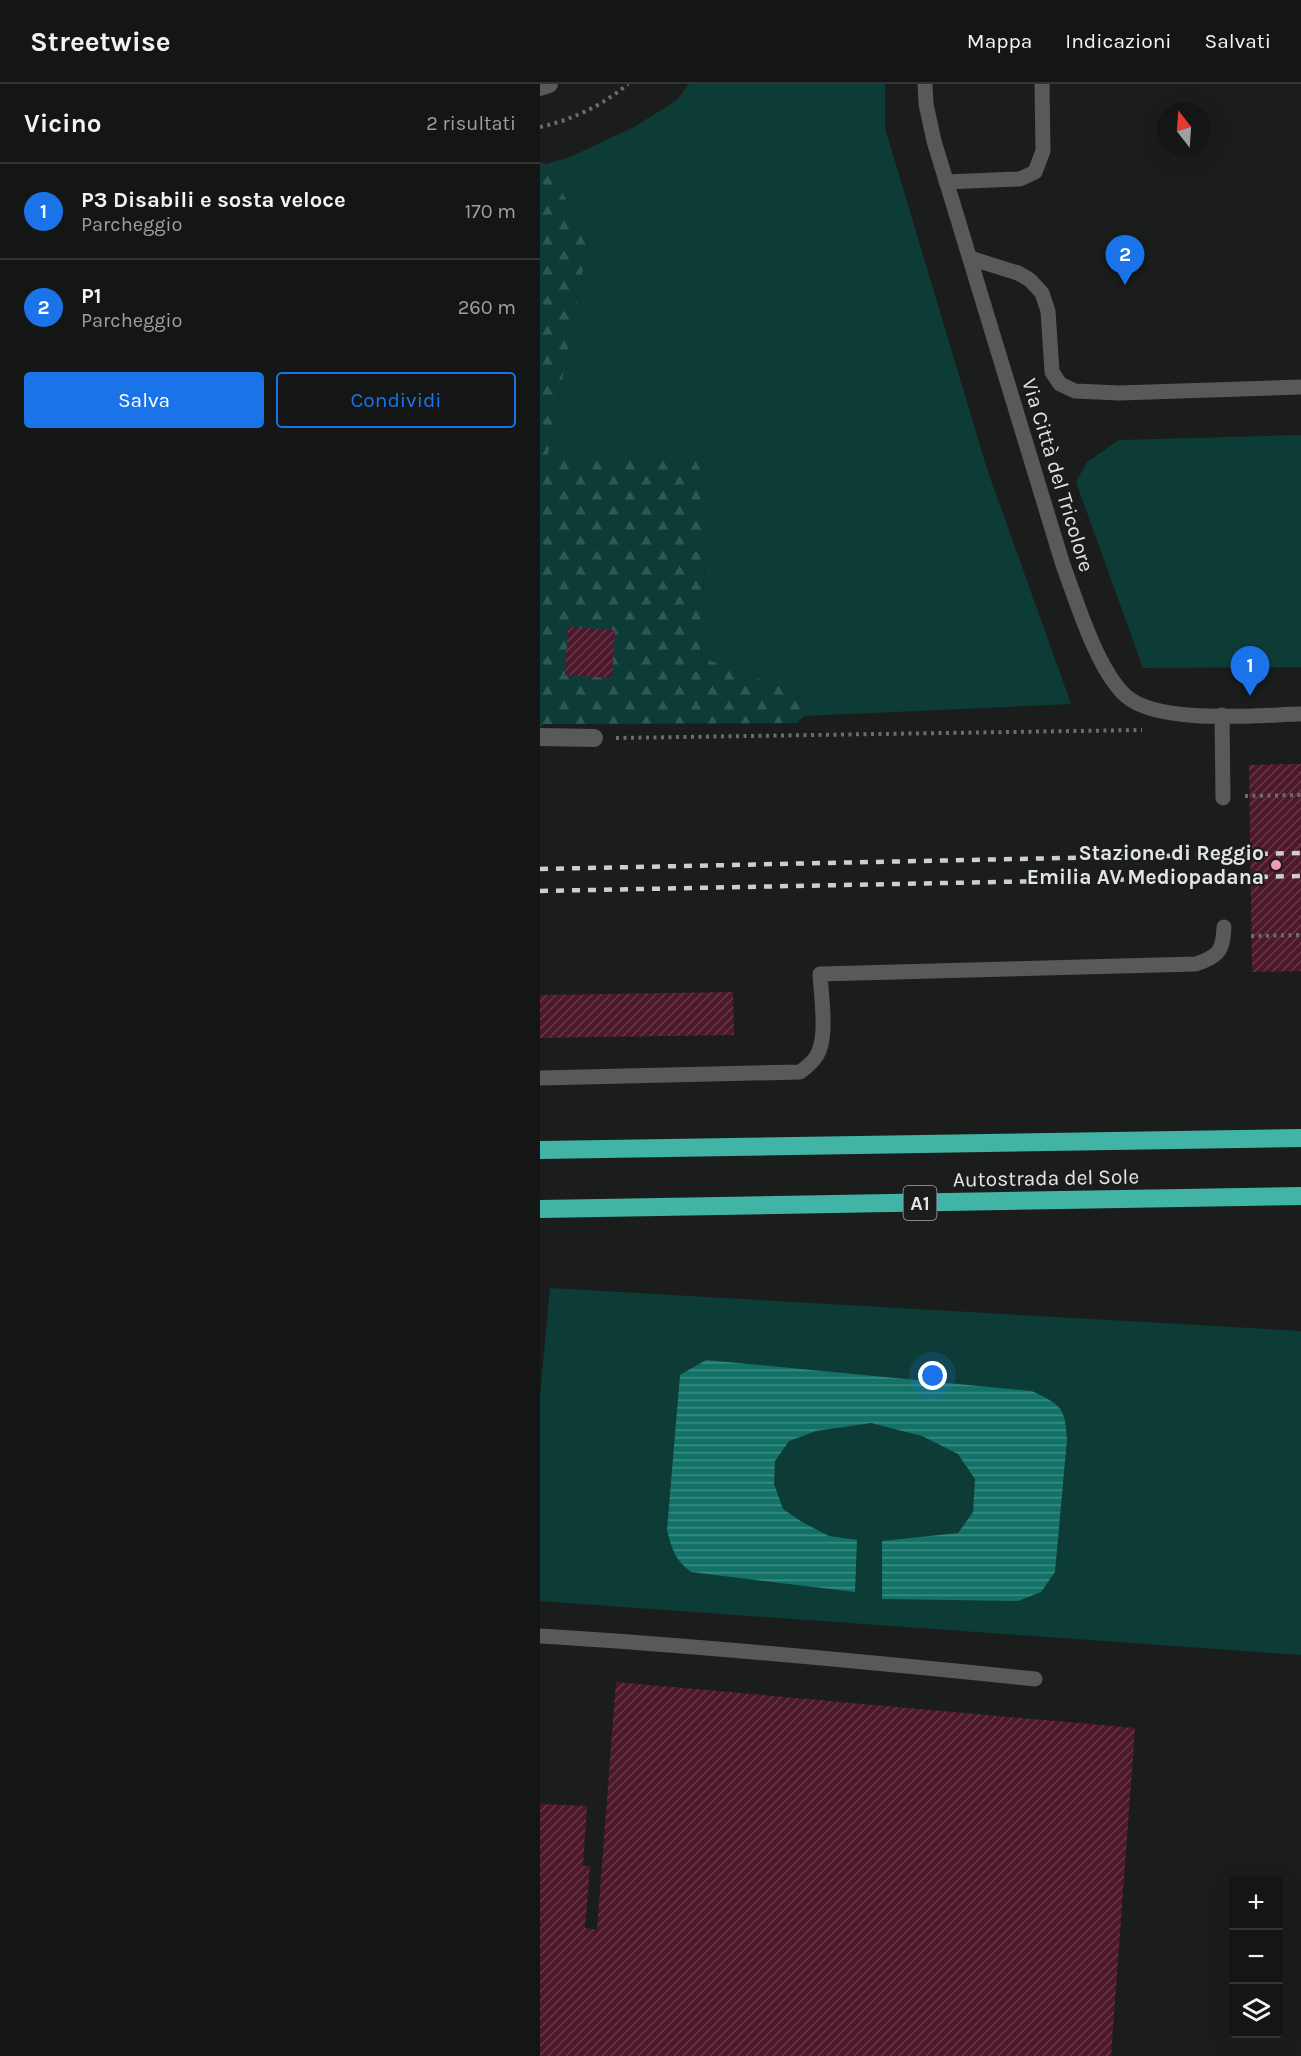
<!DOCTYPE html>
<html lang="it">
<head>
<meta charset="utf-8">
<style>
  body { margin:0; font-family:Karla,sans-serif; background:#212322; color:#f1f3f6 }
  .controls { position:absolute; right:18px; bottom:18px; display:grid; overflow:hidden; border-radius:6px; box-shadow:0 6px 24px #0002 }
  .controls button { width:54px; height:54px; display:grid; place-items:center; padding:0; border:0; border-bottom:2px solid #333534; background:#141615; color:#f1f3f6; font:30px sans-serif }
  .compass { position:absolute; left:617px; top:18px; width:54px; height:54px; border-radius:50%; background:#141615; box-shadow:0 6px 24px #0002; rotate:343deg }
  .you { position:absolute; left:393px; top:1292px; width:21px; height:21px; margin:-15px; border:4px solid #fff; border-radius:50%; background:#1a73e8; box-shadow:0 0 0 9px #1a73e833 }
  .badge { display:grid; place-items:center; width:39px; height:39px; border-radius:50%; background:#1a73e8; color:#fff; font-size:20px; font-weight:700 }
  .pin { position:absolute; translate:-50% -50px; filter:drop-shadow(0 2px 3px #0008) }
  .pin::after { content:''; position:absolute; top:32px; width:21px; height:18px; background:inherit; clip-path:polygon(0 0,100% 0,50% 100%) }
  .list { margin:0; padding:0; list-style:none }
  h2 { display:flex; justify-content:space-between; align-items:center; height:78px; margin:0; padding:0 24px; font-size:26px }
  h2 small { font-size:20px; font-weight:400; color:#9d9fa0 }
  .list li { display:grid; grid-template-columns:39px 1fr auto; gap:18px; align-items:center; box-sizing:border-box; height:96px; padding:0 24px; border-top:2px solid #333534 }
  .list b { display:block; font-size:22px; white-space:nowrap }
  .list p { margin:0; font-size:20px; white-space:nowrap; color:#9d9fa0 }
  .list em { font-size:20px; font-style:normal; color:#9d9fa0 }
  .actions { display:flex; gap:12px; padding:18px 24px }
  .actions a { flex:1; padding:14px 0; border:2px solid #1a73e8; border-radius:6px; text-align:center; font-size:21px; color:#1a73e8 }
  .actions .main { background:#1a73e8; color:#fff }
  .icon { flex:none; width:33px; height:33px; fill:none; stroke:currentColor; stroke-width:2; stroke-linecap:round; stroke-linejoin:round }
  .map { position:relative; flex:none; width:761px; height:1972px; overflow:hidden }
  header { display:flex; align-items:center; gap:36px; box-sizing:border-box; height:84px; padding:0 30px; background:#141615; border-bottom:2px solid #333534 }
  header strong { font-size:28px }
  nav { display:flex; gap:33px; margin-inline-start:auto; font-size:21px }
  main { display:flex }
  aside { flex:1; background:#141615 }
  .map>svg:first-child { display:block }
  .green { fill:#0d3c36 }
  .forest { fill:url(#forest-firs) }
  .water { fill:url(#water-rules) }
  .building { fill:url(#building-hatch) }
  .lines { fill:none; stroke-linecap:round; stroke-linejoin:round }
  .path { stroke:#6a6d6c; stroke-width:4; stroke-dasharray:3 4.5; stroke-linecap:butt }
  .lane { stroke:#575a59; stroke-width:15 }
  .street { stroke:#575a59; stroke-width:18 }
  .secondary { stroke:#575a59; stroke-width:18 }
  .highway { stroke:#42b4a5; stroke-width:18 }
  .rail { stroke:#cdcfce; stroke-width:4.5; stroke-dasharray:8 8; stroke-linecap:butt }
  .poi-dot { fill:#f09ab6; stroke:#1a1d1c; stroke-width:2 }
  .labels { text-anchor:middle; stroke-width:4.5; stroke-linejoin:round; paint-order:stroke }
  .shield { fill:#1a1d1c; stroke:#a7a9a8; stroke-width:1.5 }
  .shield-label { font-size:20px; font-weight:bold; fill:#e3e5e4 }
  .street-label { font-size:21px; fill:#e3e5e4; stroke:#1a1d1c }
  .poi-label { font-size:21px; font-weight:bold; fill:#e3e5e4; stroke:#1a1d1c; text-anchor:end }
</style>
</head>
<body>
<header>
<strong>Streetwise</strong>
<nav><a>Mappa</a><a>Indicazioni</a><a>Salvati</a></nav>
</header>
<main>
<aside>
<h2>Vicino<small>2 risultati</small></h2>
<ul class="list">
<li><span class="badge">1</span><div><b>P3 Disabili e sosta veloce</b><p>Parcheggio</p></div><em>170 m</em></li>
<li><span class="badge">2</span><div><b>P1</b><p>Parcheggio</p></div><em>260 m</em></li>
</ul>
<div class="actions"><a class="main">Salva</a><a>Condividi</a></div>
</aside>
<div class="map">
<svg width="761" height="1972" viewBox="0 0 761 1972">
  <defs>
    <pattern id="forest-firs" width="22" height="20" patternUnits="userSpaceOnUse" patternTransform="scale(1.5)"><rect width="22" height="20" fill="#0d3c36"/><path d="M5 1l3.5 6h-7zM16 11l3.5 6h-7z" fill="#305853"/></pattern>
    <pattern id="water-rules" width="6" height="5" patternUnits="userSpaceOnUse" patternTransform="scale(1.5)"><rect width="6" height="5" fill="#127267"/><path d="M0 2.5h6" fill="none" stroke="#408d84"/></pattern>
    <pattern id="building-hatch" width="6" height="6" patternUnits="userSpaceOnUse" patternTransform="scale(1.5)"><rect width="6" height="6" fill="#4d172c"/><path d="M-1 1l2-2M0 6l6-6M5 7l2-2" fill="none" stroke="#66394a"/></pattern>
  </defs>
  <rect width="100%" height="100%" fill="#1a1d1c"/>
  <path class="green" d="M149 0H345V44L447 385 531 620 264 632 257 609 160 574 169 402 7 376 49 155 6 80 30 73 94 43 137 16Z
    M761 351V583L603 584 536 398 547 378 579 356Z
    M10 1204 761 1247V1571L0 1517V1312Z"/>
  <path class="forest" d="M0 78 6 80 49 155 7 376 154 374 169 402 160 573 257 609 264 632 257 639 4 640 0 643Z"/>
  <path class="water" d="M166 1276 492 1307C521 1321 525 1323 527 1355L515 1488 501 1508 478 1517 342 1515V1457L418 1449 433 1428 435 1395 418 1370 382 1352 331 1339 276 1347 249 1357 235 1377 234 1400 243 1425 262 1438 289 1452 317 1456 315 1508 151 1488C135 1476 132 1465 127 1446L140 1291Z"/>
  <path class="building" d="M28 543 75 546 72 594 25 591Z
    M761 680V887L712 888 709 681Z
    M193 908 194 951 0 954V911Z
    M76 1598 595 1644 571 1972H0V1720L47 1722 43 1782H50L45 1844 57 1846Z"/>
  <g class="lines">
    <path class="path" d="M0 43C32 36 63 21 88 0
      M76 654 602 646
      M705 712 761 711
      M711 852 761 851"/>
    <path class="lane" d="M385 0 386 20 394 57 523 481C537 518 557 586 586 612 619 641 717 631 761 630
      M406 98 480 95 495 88 503 67 502 0
      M430 174 478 189 490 196 502 209 508 227 512 288 520 300 535 307 579 309 761 303
      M682 631 683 714
      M0 994 260 988C267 983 276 976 279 967 287 948 281 910 280 890L656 880C679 872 683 867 684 843
      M0 1552C166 1562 330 1578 495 1595"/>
    <path class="street" d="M0 653 54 654"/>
    <path class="secondary" d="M0 3 9 0"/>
    <path class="highway" d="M0 1066 761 1054
      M0 1125 761 1112"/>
    <path class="rail" d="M0 785 761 769
      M0 807 761 792"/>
  </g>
  <circle class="poi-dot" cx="736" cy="781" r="6"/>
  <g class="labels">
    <rect class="shield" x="363.5" y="1102" width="33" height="34" rx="4.5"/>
    <g class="shield-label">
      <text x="380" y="1126">A1</text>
    </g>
    <g class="street-label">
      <text transform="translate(518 391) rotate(73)" y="7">Via Città del Tricolore</text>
      <text transform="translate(506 1094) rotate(-1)" y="7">Autostrada del Sole</text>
    </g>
    <g class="poi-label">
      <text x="724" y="776">Stazione di Reggio<tspan x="724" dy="24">Emilia AV Mediopadana</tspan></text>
    </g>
  </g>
</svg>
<div class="controls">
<button>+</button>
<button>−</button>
<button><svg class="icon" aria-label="layers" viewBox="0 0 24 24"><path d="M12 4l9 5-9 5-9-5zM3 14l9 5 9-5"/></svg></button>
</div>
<svg class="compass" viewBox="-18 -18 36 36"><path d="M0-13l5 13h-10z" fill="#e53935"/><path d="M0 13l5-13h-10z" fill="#9d9fa0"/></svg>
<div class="you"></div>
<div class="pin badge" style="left:710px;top:612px">1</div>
<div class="pin badge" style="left:585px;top:201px">2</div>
</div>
</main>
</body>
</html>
